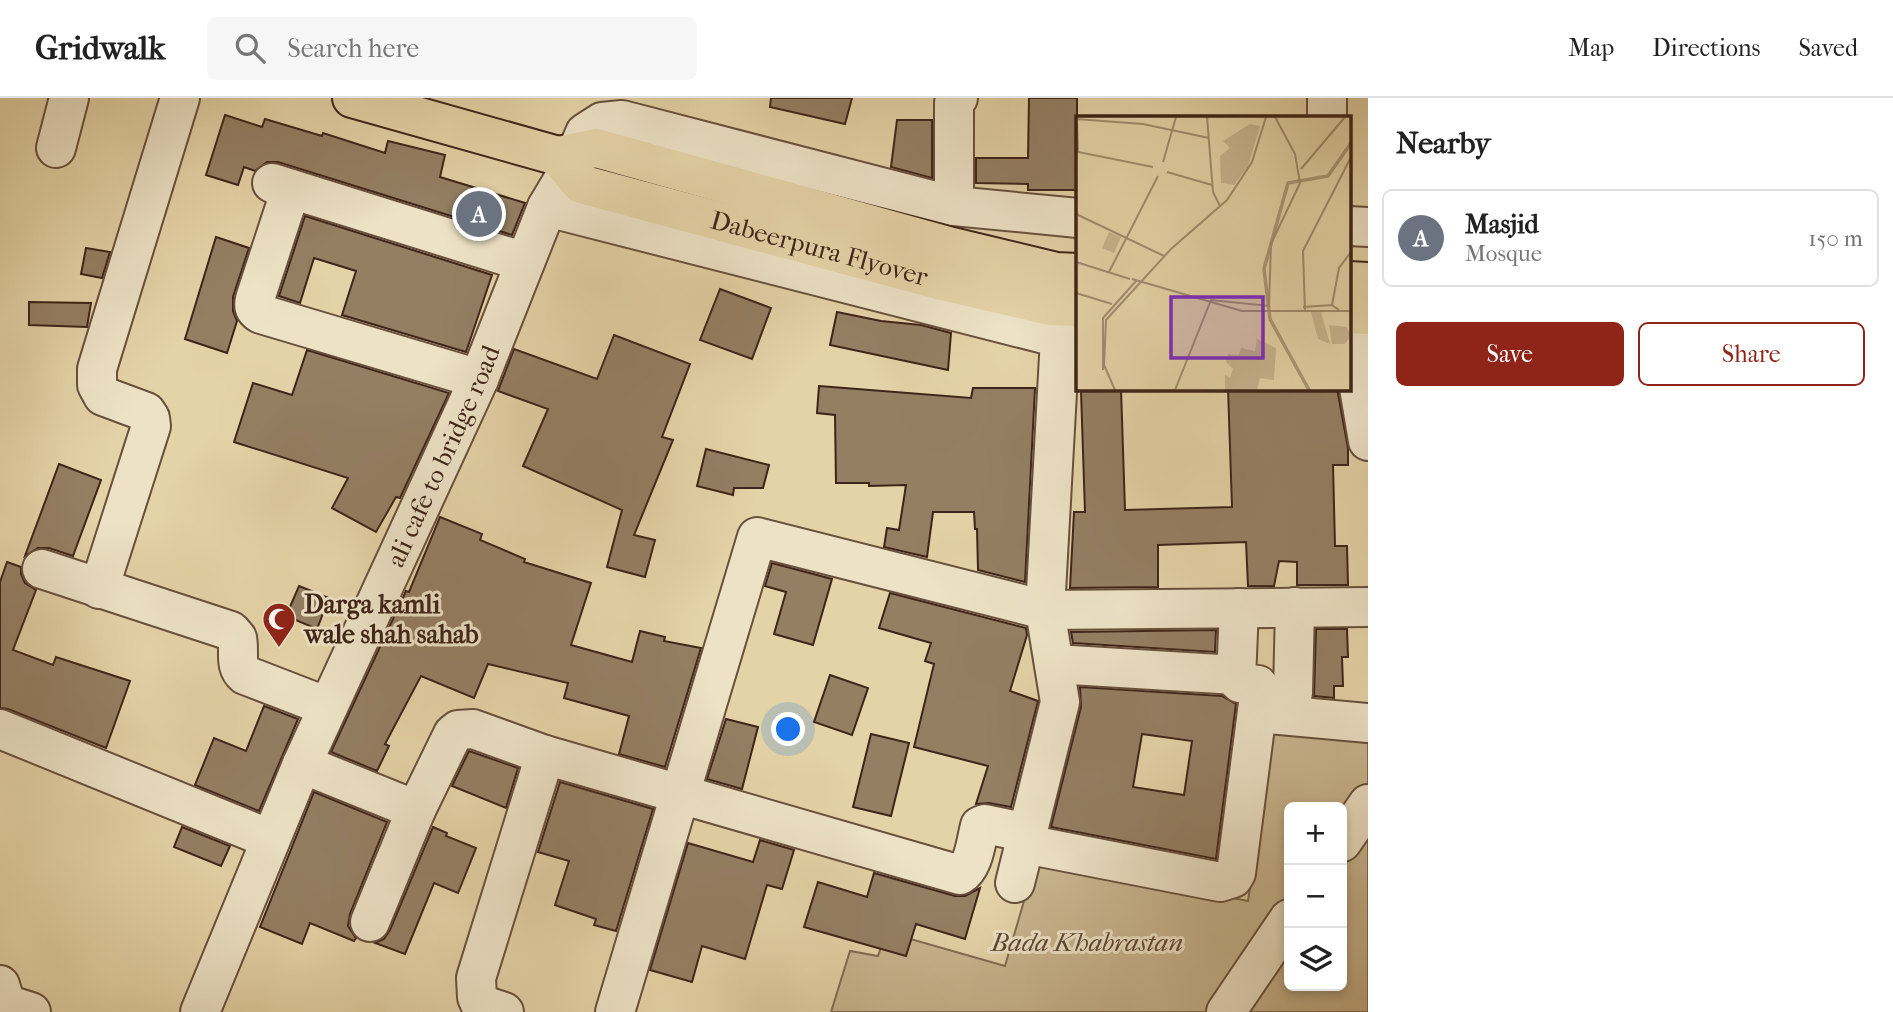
<!DOCTYPE html>
<html lang="en">
<head>
<meta charset="utf-8">
<style>
  body { margin:0; font-family:"IM FELL French Canon",serif; background:#f6f6f6; color:#222 }
  .controls { position:absolute; right:21px; bottom:21px; display:grid; overflow:hidden; border-radius:10px; box-shadow:0 4px 10px #0003 }
  .controls button { width:63px; height:63px; display:grid; place-items:center; padding:0; border:0; border-bottom:2px solid #e0e0e0; background:#fff; color:#222; font:35px sans-serif }
  .you { position:absolute; left:789px; top:632px; width:24px; height:24px; margin:-18px; border:5px solid #fff; border-radius:50%; background:#1a73e8; box-shadow:0 0 0 10px #1a73e833 }
  .badge { display:grid; place-items:center; width:46px; height:46px; border-radius:50%; background:#8f2418; color:#fff; font-size:23px; font-weight:700 }
  .pin { position:absolute; translate:-50% -50%; border:4px solid #fff; box-shadow:0 2px 7px #0006 }
  .list { margin:0; padding:0; list-style:none }
  h2 { display:flex; justify-content:space-between; align-items:center; height:91px; margin:0; padding:0 28px; font-size:30px }
  h2 small { font-size:23px; font-weight:400; color:#767676 }
  .list li { display:grid; grid-template-columns:46px 1fr auto; gap:21px; align-items:center; box-sizing:border-box; height:98px; margin:0 14px 14px; padding:0 14px; border:2px solid #e0e0e0; border-radius:10px }
  .list b { display:block; font-size:26px; white-space:nowrap }
  .list p { margin:0; font-size:23px; white-space:nowrap; color:#767676 }
  .list em { font-size:23px; font-style:normal; color:#767676 }
  .actions { display:flex; gap:14px; padding:21px 28px }
  .actions a { flex:1; padding:16px 0; border:2px solid #8f2418; border-radius:10px; text-align:center; font-size:24px; color:#8f2418 }
  .actions .main { background:#8f2418; color:#fff }
  .icon { flex:none; width:38px; height:38px; fill:none; stroke:currentColor; stroke-width:2; stroke-linecap:round; stroke-linejoin:round }
  .map { position:relative; flex:none; width:1368px; height:914px; overflow:hidden }
  header { display:flex; align-items:center; gap:42px; box-sizing:border-box; height:98px; padding:0 35px; background:#fff; border-bottom:2px solid #e0e0e0 }
  header strong { font-size:33px }
  nav { display:flex; gap:38px; margin-inline-start:auto; font-size:24px }
  .search { width:490px; height:63px; background:#f6f6f6; display:flex; align-items:center; gap:18px; box-sizing:border-box; padding:0 24px; border-radius:10px; color:#767676; font-size:26px }
  main { display:flex }
  aside { flex:1; background:#fff }
  .map>svg:first-child { display:block }
  .green { fill:#c8b58f; stroke:#836c54; stroke-width:2; fill-rule:evenodd }
  .building { fill:#947f63; stroke:#3e2419; stroke-width:2; fill-rule:evenodd }
  .lines { fill:none; stroke-linecap:round; stroke-linejoin:round }
  .minor-casing { stroke:#68503c; stroke-width:42 }
  .major-casing { stroke:#3e2419; stroke-width:42 }
  .minor { stroke:#ede2c6; stroke-width:38 }
  .major { stroke:#e4d3a7; stroke-width:38 }
  .labels { text-anchor:middle; stroke-width:6; stroke-linejoin:round; paint-order:stroke }
  .street-label { font-size:26px; fill:#3e2419; stroke:#ede2c6 }
  .poi-label { font-size:26px; font-weight:bold; fill:#3e2419; stroke:#ede2c6; text-anchor:start }
  .park-label { font-size:26px; font-style:italic; fill:#604836; stroke:#ede2c6 }
  .inset-river { fill:none; stroke:#ac9877; stroke-width:3.5 }
  .inset-road { fill:none; stroke:#a28d6e; stroke-width:2 }
  .view { fill:#7b2cbf; fill-opacity:0.15; stroke:#7b2cbf; stroke-width:3.5 }
  .inset-edge { fill:none; stroke:#3e2419; stroke-width:3.5 }
</style>
</head>
<body>
<header>
<strong>Gridwalk</strong>
<div class="search"><svg class="icon" aria-label="search" viewBox="0 0 24 24"><circle cx="10" cy="10" r="6"/><path d="M15 15l6 6"/></svg>Search here</div>
<nav><a>Map</a><a>Directions</a><a>Saved</a></nav>
</header>
<main>
<div class="map">
<svg width="1368" height="914" viewBox="0 0 1368 914">
  <rect width="100%" height="100%" fill="#e4d3a7"/>
  <filter id="stains"><feTurbulence type="fractalNoise" baseFrequency=".00286" numOctaves="4"/><feColorMatrix values="0 0 0 0 .2 0 0 0 0 .09 0 0 0 0 .02 0 0 0 .5 -.17"/></filter>
  <radialGradient id="worn" r=".72"><stop offset=".6" stop-color="#630" stop-opacity="0"/><stop offset="1" stop-color="#630" stop-opacity=".3"/></radialGradient>
  <path class="green" d="M1274 631 1368 634V914H831L850 853 878 858 886 834 1005 868 1036 762 1248 803ZM1289 709H1342V888H1289Z"/>
  <path class="building" d="M771 0H852L845 26 770 9Z
    M1029 0H1077V92H1028V86L976 85V60H1028Z
    M225 17 262 29 265 21 322 38 323 35 385 55 388 43 445 57 440 79 525 105 512 137 278 64H267L255 73 244 69 238 87 206 77Z
    M897 22H932V80L891 69Z
    M305 118 492 177 466 254 342 217 356 173 314 160 300 205 279 198Z
    M216 139 249 150 233 199V213L237 223 227 255 185 241Z
    M86 150 110 154 102 180 81 176Z
    M720 191 771 210 752 261 700 242Z
    M29 204 91 205 87 229 29 227Z
    M837 214 881 223 921 227 951 235 948 272 830 247Z
    M614 237 690 266 662 339 673 342 634 437 655 442 645 479 607 469 622 412 523 368 548 311 498 293 514 251 597 281Z
    M307 252 449 295 400 400 396 399 376 434 332 410 348 380 234 344 253 285 292 297Z
    M819 288 971 300 973 290H1035L1025 484 978 472 977 431H975L974 414H933L927 459 884 449 887 430 899 432 906 387 869 388V385H836L835 317 817 315Z
    M1228 290H1337L1348 350V367H1333L1335 448H1347L1348 487H1297V464L1279 463 1274 488H1248L1246 444 1158 447V489L1070 490 1074 414H1085L1081 293 1121 291 1125 412 1232 409Z
    M706 351 769 367 763 390H734L733 397 697 388Z
    M59 366 101 382 73 458 49 450H38L25 458Z
    M440 419 482 436 480 442 525 461 524 464 591 485 571 547 632 564 640 533 665 539 664 543 701 550 665 669 619 656 629 618 564 600 568 585 488 566 474 600 421 578 385 646 389 648 377 673 331 654 406 493 409 494Z
    M7 464 21 469V476L25 485 36 492 13 552 53 567 56 559 130 583 106 650 8 611 0 610V484Z
    M772 465 832 481 813 547 774 536 786 494 765 488Z
    M299 488 329 500 317 531 286 518Z
    M890 495 1026 530 1027 537 1010 593 1038 603 1011 709 989 705 976 706 988 668 914 649 934 566 925 563 931 545 879 530Z
    M1316 531H1347L1348 559H1342L1343 588H1334V600L1314 598Z
    M1216 532 1215 554 1073 545 1071 534Z
    M830 577 868 590 852 637 814 624Z
    M1080 589 1222 598 1236 606 1216 761 1051 729 1081 609ZM1142 636 1192 643 1184 697 1133 689Z
    M264 608 298 621 259 713 195 687 214 640 246 653Z
    M726 621 758 629 742 691 707 681Z
    M871 636 909 645 891 718 853 709Z
    M469 653 518 670 506 710 452 688Z
    M560 684 653 711 616 833 594 827 596 821 555 807 569 763 538 754Z
    M314 694 387 724 350 816 348 828 356 840 354 843 310 825 302 846 260 829Z
    M182 729 230 748 221 768 174 749Z
    M433 729 447 735 446 738 476 750 458 795 434 785 405 856 375 845 384 841 390 832Z
    M760 742 794 752 782 791 767 787 745 861 702 848 692 884 650 872 688 745 753 764Z
    M874 775 955 798H965L980 790 965 841 916 826 906 858 804 829 818 784 867 799Z"/>
  <g class="lines">
    <defs>
      <g id="minor">
        <path d="M1327 19V0"/>
        <path d="M56 50 69 0"/>
        <path d="M272 85 525 164"/>
        <path d="M291 91 255 201C253 209 254 212 261 216L479 281"/>
        <path d="M954 108V5L958 0"/>
        <path d="M547 109 1060 240 1078 241"/>
        <path d="M1349 128 1368 129"/>
        <path d="M1349 230 1368 343"/>
        <path d="M42 471 231 533 237 540C240 553 234 568 245 577L328 609"/>
        <path d="M99 491 151 328 150 320 146 314 103 298 97 287V271L180 0"/>
        <path d="M1054 566 1236 577"/>
        <path d="M1260 597 1286 600 1293 595 1295 509"/>
        <path d="M1257 615 1368 625"/>
        <path d="M0 631 270 741"/>
        <path d="M302 666 416 712 453 636 458 632 473 631 545 657 960 777C974 769 976 743 980 728L985 726 1028 735"/>
        <path d="M1342 744 1368 706"/>
        <path d="M1025 746 1220 784 1233 780 1236 775 1260 590 1258 587 1240 585 1236 581 1239 510"/>
        <path d="M1015 785 1060 604 1045 512 1060 240"/>
        <path d="M370 824 416 712"/>
        <path d="M0 887 6 906 31 914"/>
        <path id="s1" d="M200 914 302 666 479 281 547 109 569 72 585 35 602 24 622 22 954 108 1078 120"/>
        <path d="M504 914 480 906 477 899 476 880 545 657"/>
        <path d="M615 914 757 439 1045 512 1368 509"/>
        <path d="M1226 914 1289 821"/>
      </g>
      <g id="major">
        <path id="s2" d="M352 0 558 58 581 86 938 182 1050 208 1078 209"/>
        <path d="M558 58 596 50 952 149 1056 174 1078 175"/>
        <path d="M1349 183 1368 184"/>
        <path d="M1349 216 1368 217"/>
      </g>
    </defs>
    <use href="#minor" class="minor-casing"/>
    <use href="#major" class="major-casing"/>
    <use href="#minor" class="minor"/>
    <use href="#major" class="major"/>
  </g>
  <defs>
    <symbol id="mosque-pin" viewBox="-11 -11 22 30"><path d="M0 17L-7.5 6A9.5 9.5 0 1 1 7.5 6Z" fill="#8f2418" stroke="#ede2c6"/><path d="M3.5-4.9A6 6 0 1 0 3.5 4.9A5 5 0 1 1 3.5-4.9Z" fill="#fff"/></symbol>
  </defs>
  <g fill-rule="evenodd">
    <use href="#mosque-pin" x="260" y="502" width="38" height="52"/>
  </g>
  <g class="labels">
    <g class="street-label">
      <text dy="9" stroke="none"><textPath href="#s2" startOffset="497">Dabeerpura Flyover</textPath></text>
      <text dy="9" stroke="none"><textPath href="#s1" startOffset="607">ali cafe to bridge road</textPath></text>
    </g>
    <g class="poi-label">
      <text x="304" y="515">Darga kamli<tspan x="304" dy="30">wale shah sahab</tspan></text>
    </g>
    <g class="park-label">
      <text x="1087" y="853">Bada Khabrastan</text>
    </g>
  </g>
  <g transform="translate(1076 18)">
    <rect width="275" height="275" fill="#e4d3a7"/>
    <path d="M174 8 184 10 172 50 158 69 145 67 144 40 154 32 147 25ZM33 116 45 121 38 137 26 132ZM235 196H245L254 228 242 223ZM253 209 271 211 275 221 268 228H256ZM181 223 200 232 198 264 184 262 181 274H149V259L154 261 157 253 150 246 152 238 163 239 165 232 179 235Z" fill="#c8b58f"/>
    <path class="inset-river" d="M233 274 194 203 188 153 212 67 252 60 275 27"/>
    <path class="inset-road" d="M131 1 137 76 144 90M0 3 67 8 133 22M1 4 2 36 77 51M87 46 100 1M225 53 269 1M91 56 136 69M0 98 88 140M0 146 54 163M33 156 82 60M56 163 166 195H275M0 177 36 188M256 189 263 152 275 136M227 191 256 189 263 194M229 196 227 135 275 41M27 254V202L60 165M39 274 28 249 30 204 95 133 151 84 176 46 190 1M99 274 135 184 193 190 195 128 224 67 219 38 199 1"/>
    <path class="view" d="M95 181H187V242H95Z"/>
    <rect width="275" height="275" class="inset-edge"/>
  </g>
  <rect width="100%" height="100%" filter="url(#stains)"/>
  <rect width="100%" height="100%" fill="url(#worn)"/>
</svg>
<div class="controls">
<button>+</button>
<button>−</button>
<button><svg class="icon" aria-label="layers" viewBox="0 0 24 24"><path d="M12 4l9 5-9 5-9-5zM3 14l9 5 9-5"/></svg></button>
</div>
<div class="you"></div>
<div class="pin badge" style="left:479px;top:116px;background:#6b7280">A</div>
</div>
<aside>
<h2>Nearby<small></small></h2>
<ul class="list">
<li><span class="badge" style="background:#6b7280">A</span><div><b>Masjid</b><p>Mosque</p></div><em>150 m</em></li>
</ul>
<div class="actions"><a class="main">Save</a><a>Share</a></div>
</aside>
</main>
</body>
</html>
